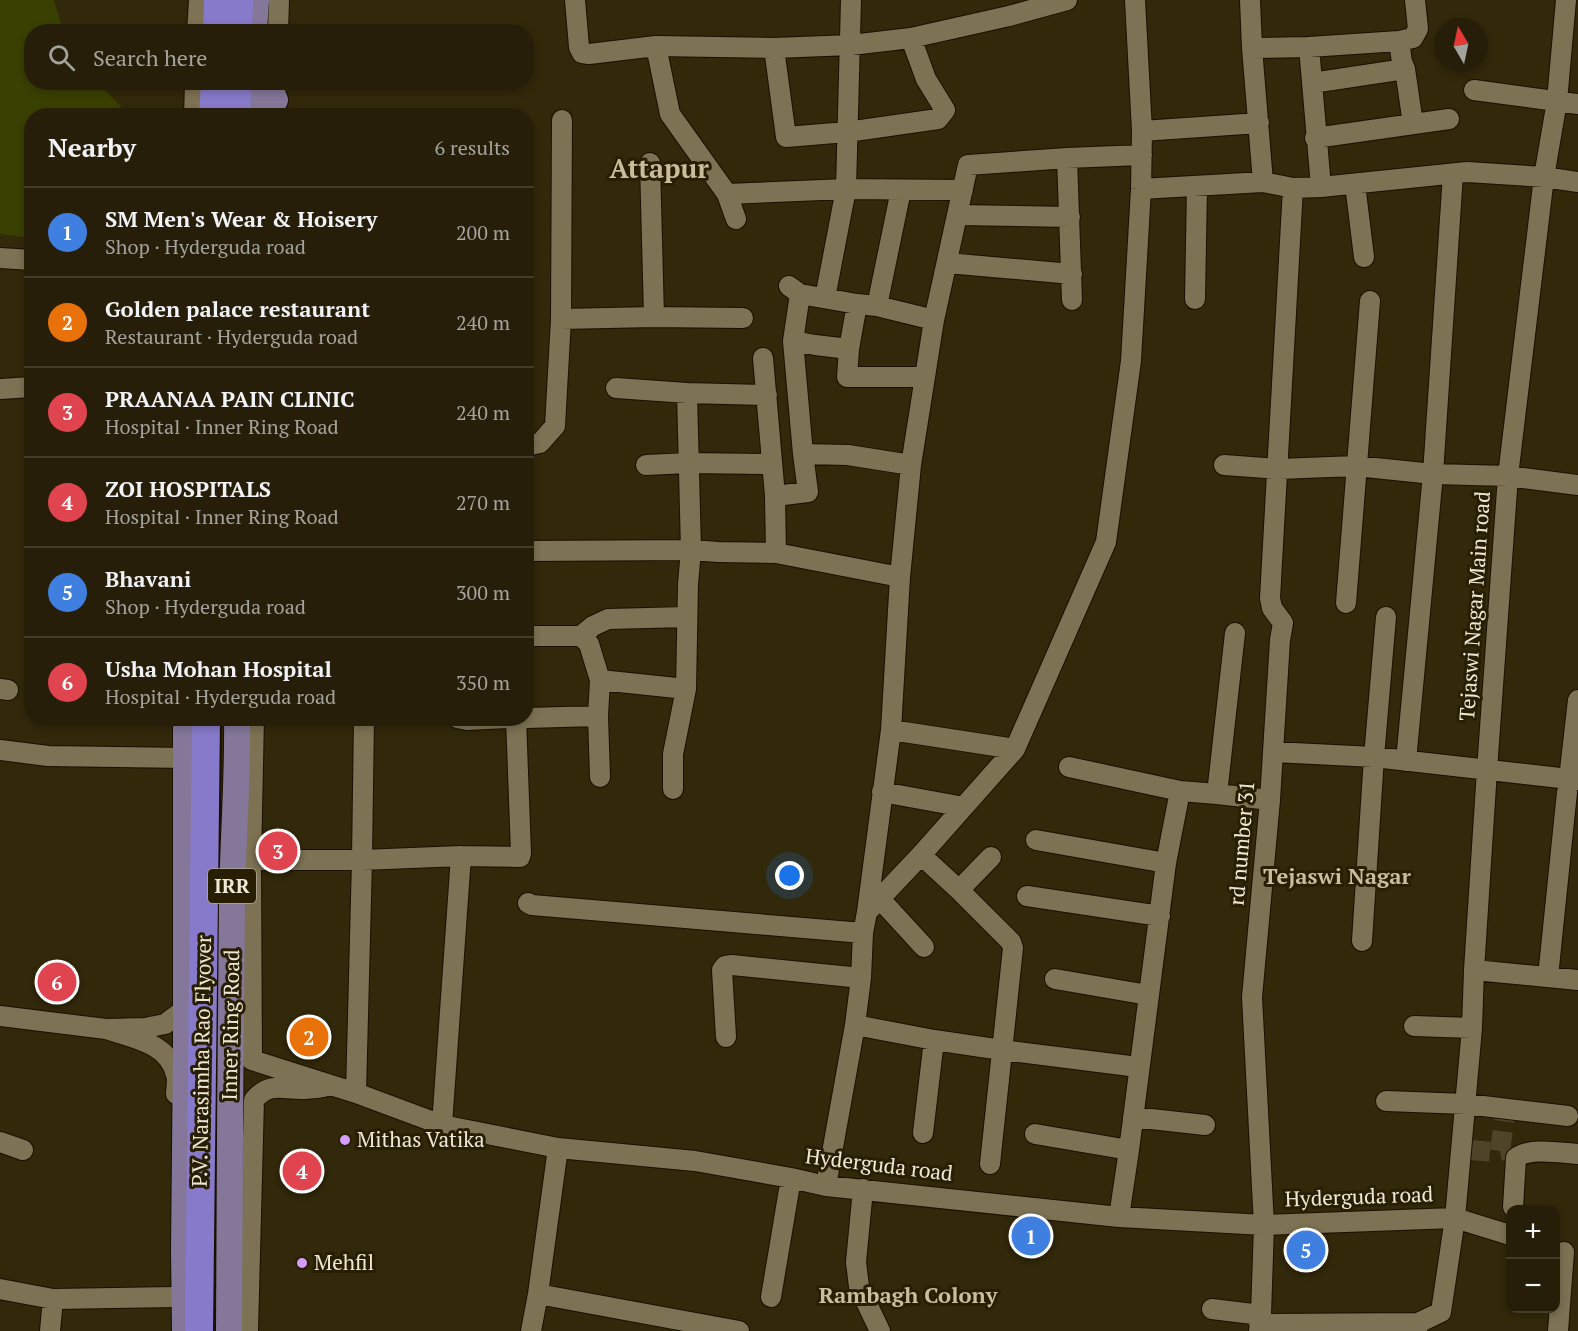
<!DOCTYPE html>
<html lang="en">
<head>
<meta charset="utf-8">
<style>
  body { margin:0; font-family:"PT Serif",serif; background:#2e2712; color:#f1f3f6 }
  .controls { position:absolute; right:18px; bottom:18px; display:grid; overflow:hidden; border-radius:12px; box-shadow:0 3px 9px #0003 }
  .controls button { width:54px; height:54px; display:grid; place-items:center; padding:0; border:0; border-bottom:2px solid #423c29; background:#261e08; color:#f1f3f6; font:30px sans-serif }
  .compass { position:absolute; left:1434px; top:18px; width:54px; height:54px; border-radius:50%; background:#261e08; box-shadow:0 3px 9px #0003; rotate:351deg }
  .you { position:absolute; left:790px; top:876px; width:21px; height:21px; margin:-15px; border:4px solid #fff; border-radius:50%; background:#1a73e8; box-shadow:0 0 0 9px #1a73e833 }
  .badge { display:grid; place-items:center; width:39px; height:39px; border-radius:50%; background:#0b8043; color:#fff; font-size:20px; font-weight:700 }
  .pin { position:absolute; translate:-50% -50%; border:3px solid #fff; box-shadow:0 2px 6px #0006 }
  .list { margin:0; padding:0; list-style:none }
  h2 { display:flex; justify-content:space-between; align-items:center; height:78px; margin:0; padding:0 24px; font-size:26px }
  h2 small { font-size:20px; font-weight:400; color:#a4a29c }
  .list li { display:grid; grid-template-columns:39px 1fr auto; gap:18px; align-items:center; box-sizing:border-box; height:90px; padding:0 24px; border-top:2px solid #423c29 }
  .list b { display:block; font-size:22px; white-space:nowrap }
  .list p { margin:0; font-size:20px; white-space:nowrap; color:#a4a29c }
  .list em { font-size:20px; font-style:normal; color:#a4a29c }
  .icon { flex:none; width:33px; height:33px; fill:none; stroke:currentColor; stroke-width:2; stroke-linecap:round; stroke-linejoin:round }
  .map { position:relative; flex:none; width:1578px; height:1331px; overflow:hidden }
  .search { position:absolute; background:#261e08; box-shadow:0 3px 9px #0003; left:24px; top:24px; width:510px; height:66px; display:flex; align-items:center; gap:15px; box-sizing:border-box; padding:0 21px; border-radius:24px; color:#a4a29c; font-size:22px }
  .panel { position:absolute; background:#261e08; box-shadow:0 3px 9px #0003; left:24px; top:108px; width:510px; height:618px; border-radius:24px }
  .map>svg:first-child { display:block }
  .green { fill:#3a4001 }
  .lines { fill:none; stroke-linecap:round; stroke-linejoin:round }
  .minor-tunnel { stroke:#4e4529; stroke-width:20; stroke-dasharray:20 10; stroke-linecap:butt }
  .minor-casing { stroke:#1a1000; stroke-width:22 }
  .major-casing { stroke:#1a1000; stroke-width:28 }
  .highway-casing { stroke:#1a1000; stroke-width:32 }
  .minor { stroke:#7d7253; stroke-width:20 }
  .major { stroke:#84779a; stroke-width:26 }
  .highway { stroke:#887aca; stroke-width:28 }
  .poi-dot { fill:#d49cfc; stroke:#281e02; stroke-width:2 }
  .labels { text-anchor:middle; stroke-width:6; stroke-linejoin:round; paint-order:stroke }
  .shield { fill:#281e02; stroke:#b3ab97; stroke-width:1.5 }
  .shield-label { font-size:20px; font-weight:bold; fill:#eee8d7 }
  .street-label { font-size:21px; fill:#eee8d7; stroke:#281e02 }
  .poi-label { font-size:21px; fill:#eee8d7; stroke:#281e02; text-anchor:start }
  .neighbourhood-label { font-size:22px; font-weight:bold; fill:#c9bd9c; stroke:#281e02 }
  .district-label { font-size:27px; font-weight:bold; fill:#c9bd9c; stroke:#281e02 }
</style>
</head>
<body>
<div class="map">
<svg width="1578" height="1331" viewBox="0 0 1578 1331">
  <rect width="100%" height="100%" fill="#32280a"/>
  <path class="green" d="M0 0H54L63 31 32 32V82L98 83 129 115 32 116 31 238 0 234Z"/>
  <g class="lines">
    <path class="minor-tunnel" d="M1470 1150 1495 1152 1500 1151 1505 1115"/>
    <defs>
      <path id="minor" d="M575 0 579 47 582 53 589 54 656 46 774 48 851 45 911 38 1009 16 1067 0
        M1250 0 1252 48 1263 182
        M197 32 199 0
        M278 32 279 0
        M1399 41 1413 38 1418 29 1415 0
        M656 46 670 114 727 194 736 219
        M1309 47 1321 187
        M774 48 786 137 847 132 938 119 945 110 926 79 911 38
        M1252 48 1309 47 1399 41 1402 62 1405 69
        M1312 83 1405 69 1413 124
        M1474 90 1578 104
        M194 116 195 82
        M274 116 276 82
        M1142 131 1259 123
        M1315 138 1449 119
        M1067 158 1072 300
        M650 163 654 317
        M1355 184 1364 257
        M1141 189 1263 182 1293 188 1321 187 1467 172 1544 177 1578 182
        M727 194 846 189 963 190
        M957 215 1070 217
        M0 258 32 260
        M947 263 1072 274
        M789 286 800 294 857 304 877 306 934 320
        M825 298 846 189 851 0
        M1195 299 1197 186
        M857 304 849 349 847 377H924
        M877 306 901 190
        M561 319 654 317 743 318
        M793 341 815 345 849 349
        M763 358 775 496
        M616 388 687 393 767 395
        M0 389 32 387
        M526 446 540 443 555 426 561 319 562 120
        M803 454 848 455 911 465
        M646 465 689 463 772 464
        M1224 465 1279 469 1356 466 1433 474 1508 476 1578 485
        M526 551 691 550 718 552 776 553 900 577
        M776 553 775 496 808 492 803 454 793 341 800 294
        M1346 603 1370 301
        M526 636H581L589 644 600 680 686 689
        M581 636 593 626 608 619 687 617
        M0 689 8 690
        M254 718 251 860 252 1060 356 1093 442 1125 558 1148 695 1161 791 1178 826 1186 1119 1217 1264 1225 1455 1218 1510 1235
        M457 718 467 720 507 718
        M526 718 598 716
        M891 730 1015 749
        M0 750 48 756 186 758
        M1273 752 1374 757 1578 780
        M1406 761 1433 474 1453 174
        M1069 767 1180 791 1217 794 1270 800
        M600 777 598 716 600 680
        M1569 779 1578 700
        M673 789V754L686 689 688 584 691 550 687 393
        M882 792 964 807
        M1217 794 1235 633
        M1036 840 1166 863
        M921 855 959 890 1011 942 1013 948 990 1164
        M251 860H362L461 856 520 857 521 853 516 718
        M959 890 991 857
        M1027 896 1160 916
        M880 899 924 947
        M528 903 532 905 863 933
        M867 912 921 855 1015 749 1106 542 1131 361 1141 189 1142 131 1135 0
        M1362 941 1374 757 1386 617
        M1474 970 1578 980
        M1548 977 1567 792
        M1055 979 1148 995
        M0 1016 106 1029 145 1028 165 1024 181 1012 186 1001
        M855 1025 934 1040 1002 1050 1138 1067
        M1414 1026 1472 1028
        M106 1029C133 1038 169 1043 176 1075 178 1080 176 1088 176 1094
        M726 1037 722 970 725 966 732 965 861 978
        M356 1093 362 860 364 718
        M1386 1101 1466 1104 1568 1116
        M1133 1117 1205 1125
        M442 1125 461 856
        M923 1133 934 1040
        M1035 1134 1129 1150
        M0 1142 23 1150
        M826 1186 855 1025 861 978 863 933 867 912 891 730 900 577 911 465 934 320 968 165 1067 158 1142 155
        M863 1189 856 1262 859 1287 880 1331
        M1513 1207 1516 1158C1529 1147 1561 1153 1578 1154
        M1119 1217 1129 1150 1166 863 1180 791
        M0 1289 53 1299 175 1297
        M538 1294 739 1331
        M771 1297 791 1178
        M1212 1309 1261 1315
        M1259 1324 1418 1323
        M50 1331 53 1299
        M248 1331 254 1100C270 1081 283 1090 304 1089 311 1089 318 1088 324 1087
        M531 1331 538 1294 558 1148
        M1259 1331 1261 1315 1264 1225 1252 997 1270 800 1280 640 1283 623 1272 608 1270 598 1293 188
        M1417 1331 1418 1323 1441 1312 1455 1218 1472 1028 1474 970 1487 770 1508 476 1544 177 1557 101 1566 0
        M1558 1331 1564 1252"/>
      <path id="major" d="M254 32 256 0
        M251 99 275 100
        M251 116 252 82
        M185 1331 184 1250 186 1046V718
        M229 1331C230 1187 230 1044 232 900 233 839 238 779 237 718"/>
      <path id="highway" d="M217 32 218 0
        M238 32 239 0
        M213 116 215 82
        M236 116 237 82
        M199 1331 206 718"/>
    </defs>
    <use href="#minor" class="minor-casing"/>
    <use href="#major" class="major-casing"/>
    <use href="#highway" class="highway-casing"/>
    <use href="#minor" class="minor"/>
    <use href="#major" class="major"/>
    <use href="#highway" class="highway"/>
  </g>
  <g class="poi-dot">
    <circle cx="345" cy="1140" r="6"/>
    <circle cx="302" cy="1263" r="6"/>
  </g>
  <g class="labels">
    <rect class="shield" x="208" y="869" width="48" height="34" rx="4.5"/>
    <g class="shield-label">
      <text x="232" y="893">IRR</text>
    </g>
    <g class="street-label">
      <text transform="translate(1475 606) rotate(-86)" y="7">Tejaswi Nagar Main road</text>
      <text transform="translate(1242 843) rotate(-85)" y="7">rd number 31</text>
      <text transform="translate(231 1025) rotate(-89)" y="7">Inner Ring Road</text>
      <text transform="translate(202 1061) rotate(-89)" y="7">P.V. Narasimha Rao Flyover</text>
      <text transform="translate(879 1165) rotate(7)" y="7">Hyderguda road</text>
      <text transform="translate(1359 1197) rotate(-2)" y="7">Hyderguda road</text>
    </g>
    <g class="poi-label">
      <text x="357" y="1147">Mithas Vatika</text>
      <text x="314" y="1270">Mehfil</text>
    </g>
    <g class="neighbourhood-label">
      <text x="1337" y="884">Tejaswi Nagar</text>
      <text x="908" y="1303">Rambagh Colony</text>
    </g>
    <g class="district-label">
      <text x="659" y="178">Attapur</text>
    </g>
  </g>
</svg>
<div class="controls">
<button>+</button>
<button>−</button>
</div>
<svg class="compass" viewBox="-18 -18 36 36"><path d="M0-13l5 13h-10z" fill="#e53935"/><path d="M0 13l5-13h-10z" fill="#a4a29c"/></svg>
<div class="you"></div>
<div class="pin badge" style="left:1031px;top:1236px;background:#3f7fe0">1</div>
<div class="pin badge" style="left:309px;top:1037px;background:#e8710a">2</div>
<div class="pin badge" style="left:278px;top:851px;background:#e0444e">3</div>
<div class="pin badge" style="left:302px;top:1171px;background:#e0444e">4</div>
<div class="pin badge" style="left:1306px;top:1250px;background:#3f7fe0">5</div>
<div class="pin badge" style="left:57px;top:982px;background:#e0444e">6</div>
<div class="search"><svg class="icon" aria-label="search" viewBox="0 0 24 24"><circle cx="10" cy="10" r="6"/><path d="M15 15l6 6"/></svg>Search here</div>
<section class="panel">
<h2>Nearby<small>6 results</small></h2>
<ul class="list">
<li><span class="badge" style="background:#3f7fe0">1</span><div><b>SM Men's Wear &amp; Hoisery</b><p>Shop · Hyderguda road</p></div><em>200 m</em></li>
<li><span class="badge" style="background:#e8710a">2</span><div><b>Golden palace restaurant</b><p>Restaurant · Hyderguda road</p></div><em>240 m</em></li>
<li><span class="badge" style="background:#e0444e">3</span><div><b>PRAANAA PAIN CLINIC</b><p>Hospital · Inner Ring Road</p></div><em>240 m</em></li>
<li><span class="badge" style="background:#e0444e">4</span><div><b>ZOI HOSPITALS</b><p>Hospital · Inner Ring Road</p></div><em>270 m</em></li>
<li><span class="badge" style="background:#3f7fe0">5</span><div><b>Bhavani</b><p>Shop · Hyderguda road</p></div><em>300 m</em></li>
<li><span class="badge" style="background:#e0444e">6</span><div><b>Usha Mohan Hospital</b><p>Hospital · Hyderguda road</p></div><em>350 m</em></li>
</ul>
</section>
</div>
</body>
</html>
